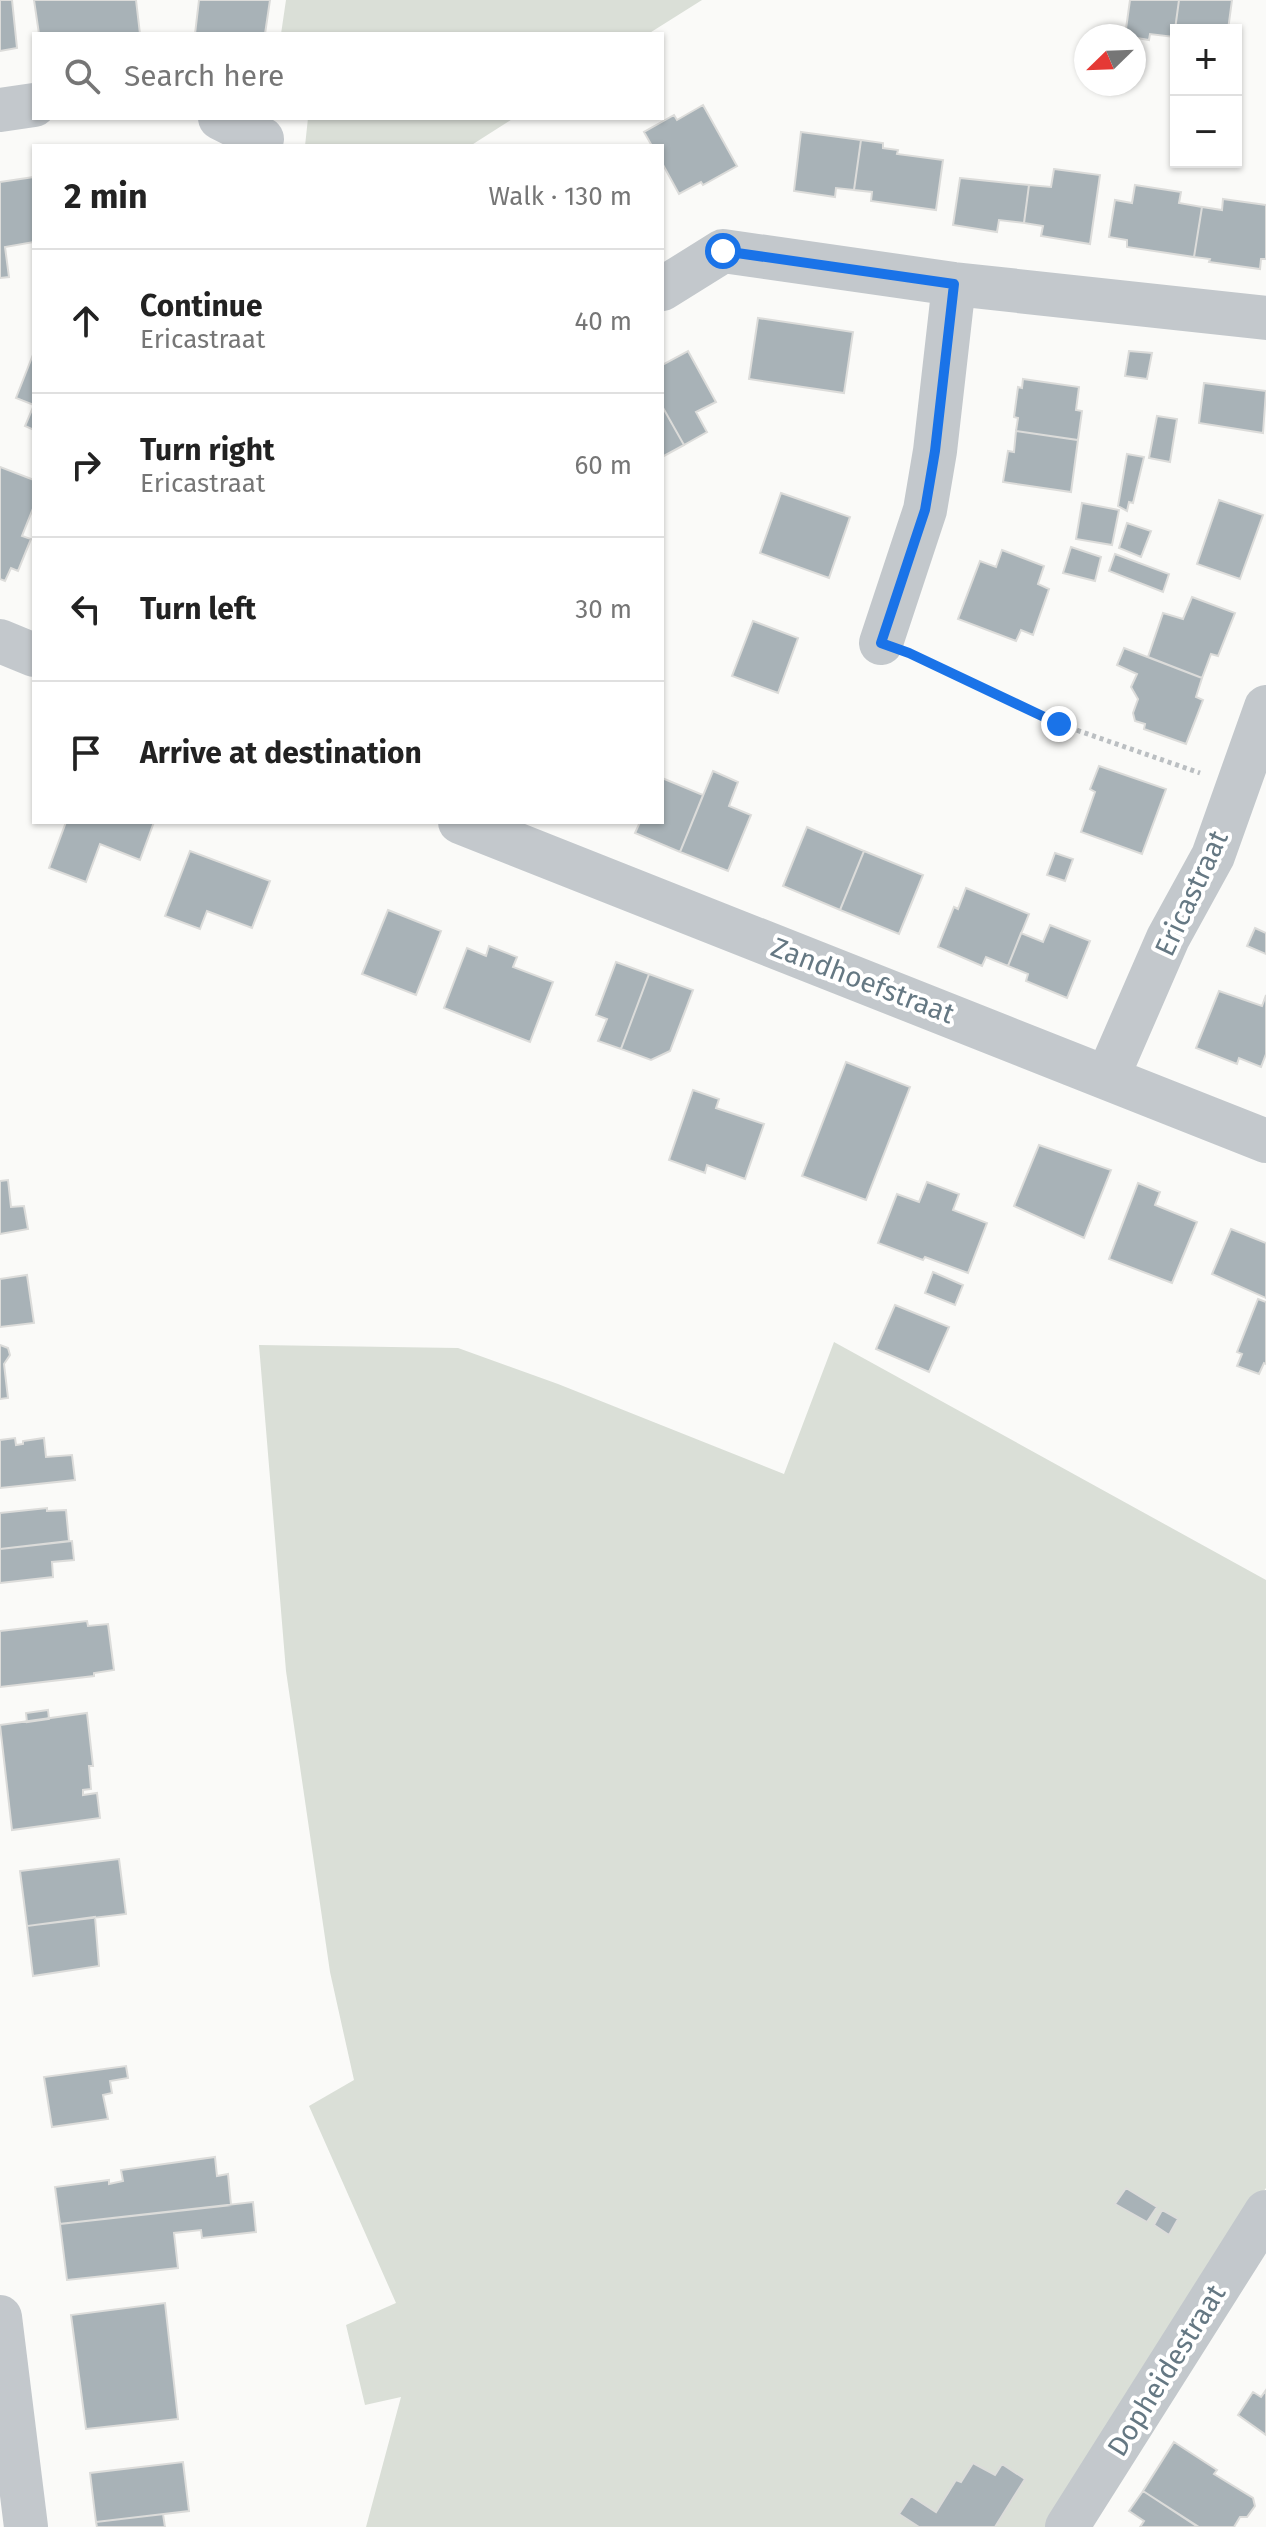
<!DOCTYPE html>
<html lang="en">
<head>
<meta charset="utf-8">
<style>
  body { margin:0; font-family:"Fira Sans",sans-serif; background:#f2f2f2; color:#222 }
  .controls { position:absolute; right:24px; top:24px; display:grid; overflow:hidden; border-radius:0px; box-shadow:0 2px 6px #0004 }
  .controls button { width:72px; height:72px; display:grid; place-items:center; padding:0; border:0; border-bottom:2px solid #e0e0e0; background:#fff; color:#222; font:40px sans-serif }
  .compass { position:absolute; left:1074px; top:24px; width:72px; height:72px; border-radius:50%; background:#fff; box-shadow:0 2px 6px #0004; rotate:247deg }
  .stop { position:absolute; width:24px; height:24px; margin:-18px; border:6px solid #1a73e8; border-radius:50%; background:#fff }
  .stop.end { background:#1a73e8; border-color:#fff; box-shadow:0 2px 8px #0008 }
  .list { margin:0; padding:0; list-style:none }
  h2 { display:flex; justify-content:space-between; align-items:center; height:104px; margin:0; padding:0 32px; font-size:34px }
  h2 small { font-size:26px; font-weight:400; color:#767676 }
  .list li { display:grid; grid-template-columns:52px 1fr auto; gap:24px; align-items:center; box-sizing:border-box; height:144px; padding:0 32px; border-top:2px solid #e0e0e0 }
  .list b { display:block; font-size:30px; white-space:nowrap }
  .list p { margin:0; font-size:26px; white-space:nowrap; color:#767676 }
  .list em { font-size:26px; font-style:normal; color:#767676 }
  .icon { flex:none; width:44px; height:44px; fill:none; stroke:currentColor; stroke-width:2; stroke-linecap:round; stroke-linejoin:round }
  .map { position:relative; flex:none; width:1266px; height:2527px; overflow:hidden }
  .search { position:absolute; background:#fff; box-shadow:0 2px 6px #0004; left:32px; top:32px; width:632px; height:88px; display:flex; align-items:center; gap:20px; box-sizing:border-box; padding:0 28px; border-radius:0px; color:#767676; font-size:30px }
  .panel { position:absolute; background:#fff; box-shadow:0 2px 6px #0004; left:32px; top:144px; width:632px; height:680px; border-radius:0px }
  .map>svg:first-child { display:block }
  .green { fill:#dadfd7 }
  .building { fill:#a8b2b7; stroke:#dcdcda; stroke-width:2 }
  .lines { fill:none; stroke-linecap:round; stroke-linejoin:round }
  .path { stroke:#bbbfc2; stroke-width:5; stroke-dasharray:4 4; stroke-linecap:butt }
  .minor { stroke:#c3c8cc; stroke-width:44 }
  .route { stroke:#1a73e8; stroke-width:10 }
  .labels { text-anchor:middle; stroke-width:8; stroke-linejoin:round; paint-order:stroke }
  .street-label { font-size:28px; fill:#657883; stroke:#fff }
</style>
</head>
<body>
<div class="map">
<svg width="1266" height="2527" viewBox="0 0 1266 2527">
  <rect width="100%" height="100%" fill="#fafaf8"/>
  <path class="green" d="M286 0H702L648 34H281Z
    M308 118H514L470 146H305Z
    M834 1342 1266 1580V2188L1113 2418 1048 2527H366L401 2397 365 2405 346 2325 396 2303 309 2106 354 2080 330 1972 286 1671 259 1345 458 1348 558 1384 784 1474Z"/>
  <path class="building" d="M0 0H12L17 48 0 51Z
    M34 0H136L140 34H39Z
    M199 0H270L265 34H195Z
    M1130 0H1179L1174 37 1150 34 1149 40 1125 36Z
    M1179 0H1232L1228 30H1176L1174 37Z
    M703 105 737 166 703 185 701 182 679 194 662 163V146H652L644 132 674 115 677 120Z
    M801 132 861 140 854 190 836 188 835 197 794 191Z
    M861 140 883 143V148L898 150 897 154 943 160 936 210 871 201 872 192 854 190Z
    M1054 169 1100 175 1090 244 1041 236 1043 226 1024 223 1029 185 1051 187Z
    M34 177V242L5 247 9 277 0 278V182Z
    M960 178 1029 185 1024 223 999 220 997 232 953 225Z
    M1135 185 1181 192 1179 203 1202 207 1194 257 1127 247V240L1109 237 1115 200 1132 203Z
    M1223 199 1266 205V259H1261L1260 269 1209 262 1210 259 1194 257 1202 207 1222 210Z
    M758 318 853 332 844 393 749 379Z
    M688 351 716 402 696 412 707 432 684 445 662 406V365Z
    M1129 351 1152 353 1147 379 1125 376Z
    M34 352V430L25 426 34 405 16 398Z
    M1023 379 1079 387 1076 410 1082 411 1078 440 1016 431 1018 418 1014 417 1018 387 1022 388Z
    M1204 383 1266 391 1263 433 1199 423Z
    M662 406 684 445 662 457Z
    M1157 416 1177 419 1170 462 1149 458Z
    M1016 431 1078 440 1071 492 1003 482 1008 451 1014 452Z
    M1127 454 1144 457 1133 503 1129 502 1127 511 1118 506Z
    M0 467 34 480V506L22 536 31 539 18 571 11 568 5 581 0 579Z
    M781 493 850 517 829 578 760 553Z
    M1219 500 1263 515 1240 579 1197 564Z
    M1082 503 1119 510 1112 545 1076 539Z
    M1127 523 1151 531 1141 557 1119 548Z
    M1071 547 1101 557 1095 581 1063 573Z
    M1002 550 1044 566 1038 584 1049 589 1033 635 1021 630 1016 641 958 619 980 561 996 567Z
    M1115 554 1169 574 1163 592 1109 571Z
    M1192 597 1235 613 1218 656 1211 654 1202 678 1148 657 1163 613 1183 619Z
    M753 621 798 638 778 693 732 676Z
    M1124 648 1202 678 1196 697 1203 700 1186 744 1144 729 1145 724 1135 721 1133 713 1138 699 1131 687 1137 674 1117 665Z
    M1099 766 1166 789 1142 854 1081 832 1095 792 1090 789Z
    M713 771 738 782 729 806 751 815 728 871 680 852Z
    M662 778 703 795 680 852 635 833 640 822H662Z
    M66 822H154L140 860 100 844 86 882 49 868Z
    M807 827 864 851 840 910 783 886Z
    M190 851 270 881 252 928 207 911 200 929 165 916Z
    M864 851 923 875 899 934 840 910Z
    M1055 853 1073 859 1065 881 1047 875Z
    M966 888 1029 914 1008 966 986 957 982 966 938 947 954 907 958 909Z
    M388 910 441 931 416 995 362 974Z
    M1050 925 1090 941 1067 998 1026 981 1028 974 1008 966 1021 933 1043 942Z
    M1255 928 1266 933V954L1247 946Z
    M489 946 517 957 513 967 553 982 530 1042 444 1008 467 948 486 956Z
    M616 962 649 974 621 1049 598 1041 607 1019 596 1015Z
    M649 974 693 990 670 1051 651 1060 621 1049Z
    M1219 991 1262 1006 1266 995V1054L1261 1067 1239 1058 1237 1064 1196 1048Z
    M846 1062 910 1087 866 1200 802 1176Z
    M693 1090 719 1099 716 1108 764 1124 745 1179 707 1165 705 1173 669 1160Z
    M1039 1145 1111 1170 1084 1238 1014 1206Z
    M8 1180 11 1207 24 1206 28 1229 0 1234V1181Z
    M927 1182 959 1194 953 1210 987 1223 968 1273 925 1257 923 1260 878 1243 897 1194 919 1202Z
    M1138 1183 1160 1192 1155 1205 1197 1222 1172 1283 1109 1259Z
    M1231 1229 1266 1243V1298L1212 1274Z
    M933 1272 963 1285 955 1305 925 1293Z
    M27 1275 34 1323 0 1327V1279Z
    M1258 1299 1266 1302V1364L1264 1363 1259 1374 1237 1366 1242 1354 1237 1352Z
    M895 1305 949 1327 929 1372 876 1349Z
    M0 1345 8 1348 10 1355 4 1364 8 1398 0 1399Z
    M15 1438 16 1445 23 1444V1441L44 1438 46 1457 72 1455 75 1480 0 1488V1440Z
    M47 1508V1511L66 1510 69 1541 0 1549V1513Z
    M72 1541 74 1560 52 1562 53 1577 0 1583V1549Z
    M87 1621 88 1626 108 1624 114 1670 94 1673V1676L0 1687V1631Z
    M48 1710 49 1719 27 1722 26 1713Z
    M87 1713 93 1766H89L91 1789 83 1790V1795L97 1793 100 1818 12 1830 0 1725Z
    M119 1859 126 1914 27 1926 20 1871Z
    M95 1917 99 1966 33 1976 27 1926Z
    M126 2066 128 2078 110 2081 112 2093 103 2095 108 2119 52 2127 44 2077Z
    M215 2157 217 2176 228 2174 231 2205 60 2224 55 2187 109 2180V2184L123 2181 121 2170Z
    M1126 2188 1157 2207 1147 2222 1115 2204Z
    M253 2202 256 2232 202 2238 201 2230 174 2233 178 2268 67 2280 60 2224Z
    M1162 2210 1178 2219 1169 2235 1154 2225Z
    M165 2303 178 2419 86 2429 71 2315Z
    M1266 2390V2435L1238 2415 1253 2392 1261 2397Z
    M1174 2442 1217 2470 1214 2474 1253 2498 1255 2506 1247 2517H1240L1234 2527H1199L1143 2491Z
    M183 2462 189 2511 96 2522 90 2473Z
    M973 2463 995 2475 1002 2464 1025 2479 995 2527H919L899 2514 911 2496 936 2512 956 2480 961 2482Z
    M1143 2491 1198 2527H1140L1144 2521 1129 2511Z
    M163 2514 165 2527H97L96 2522Z"/>
  <g class="lines">
    <path class="path" d="M917 657 1059 724 1200 773"/>
    <path class="minor" d="M0 110 34 105
      M220 118 262 139
      M662 289 723 251 954 284 1266 318
      M0 641 34 655
      M881 643 925 510 935 451 954 284
      M460 822 1266 1141
      M1108 1076 1168 938 1213 856 1266 707
      M0 2317 26 2527
      M1067 2527 1266 2212"/>
  </g>
  <g class="lines">
    <path class="route" d="M723 251 954 284 935 451 925 510 881 643 909 653 1059 724"/>
  </g>
  <g class="labels">
    <g class="street-label">
      <text transform="translate(1191 893) rotate(-65)" y="10">Ericastraat</text>
      <text transform="translate(863 980) rotate(21)" y="10">Zandhoefstraat</text>
      <text transform="translate(1166 2370) rotate(-58)" y="10">Dopheidestraat</text>
    </g>
  </g>
</svg>
<div class="controls">
<button>+</button>
<button>−</button>
</div>
<svg class="compass" viewBox="-18 -18 36 36"><path d="M0-13l5 13h-10z" fill="#e53935"/><path d="M0 13l5-13h-10z" fill="#767676"/></svg>
<div class="stop" style="left:723px;top:251px"></div>
<div class="stop end" style="left:1059px;top:724px"></div>
<div class="search"><svg class="icon" aria-label="search" viewBox="0 0 24 24"><circle cx="10" cy="10" r="6"/><path d="M15 15l6 6"/></svg>Search here</div>
<section class="panel">
<h2>2 min<small>Walk · 130 m</small></h2>
<ul class="list">
<li><svg class="icon" aria-label="ahead" viewBox="0 0 24 24"><path d="M12 20V5M6 11l6-6 6 6"/></svg><div><b>Continue</b><p>Ericastraat</p></div><em>40 m</em></li>
<li><svg class="icon" aria-label="right" viewBox="0 0 24 24"><path d="M7 20v-9h11M14 6l5 5-5 5"/></svg><div><b>Turn right</b><p>Ericastraat</p></div><em>60 m</em></li>
<li><svg class="icon" aria-label="left" viewBox="0 0 24 24"><path d="M17 20v-9H6M10 6l-5 5 5 5"/></svg><div><b>Turn left</b></div><em>30 m</em></li>
<li><svg class="icon" aria-label="arrive" viewBox="0 0 24 24"><path d="M6 21V4h12l-3 4 3 4H6"/></svg><div><b>Arrive at destination</b></div></li>
</ul>
</section>
</div>
</body>
</html>
